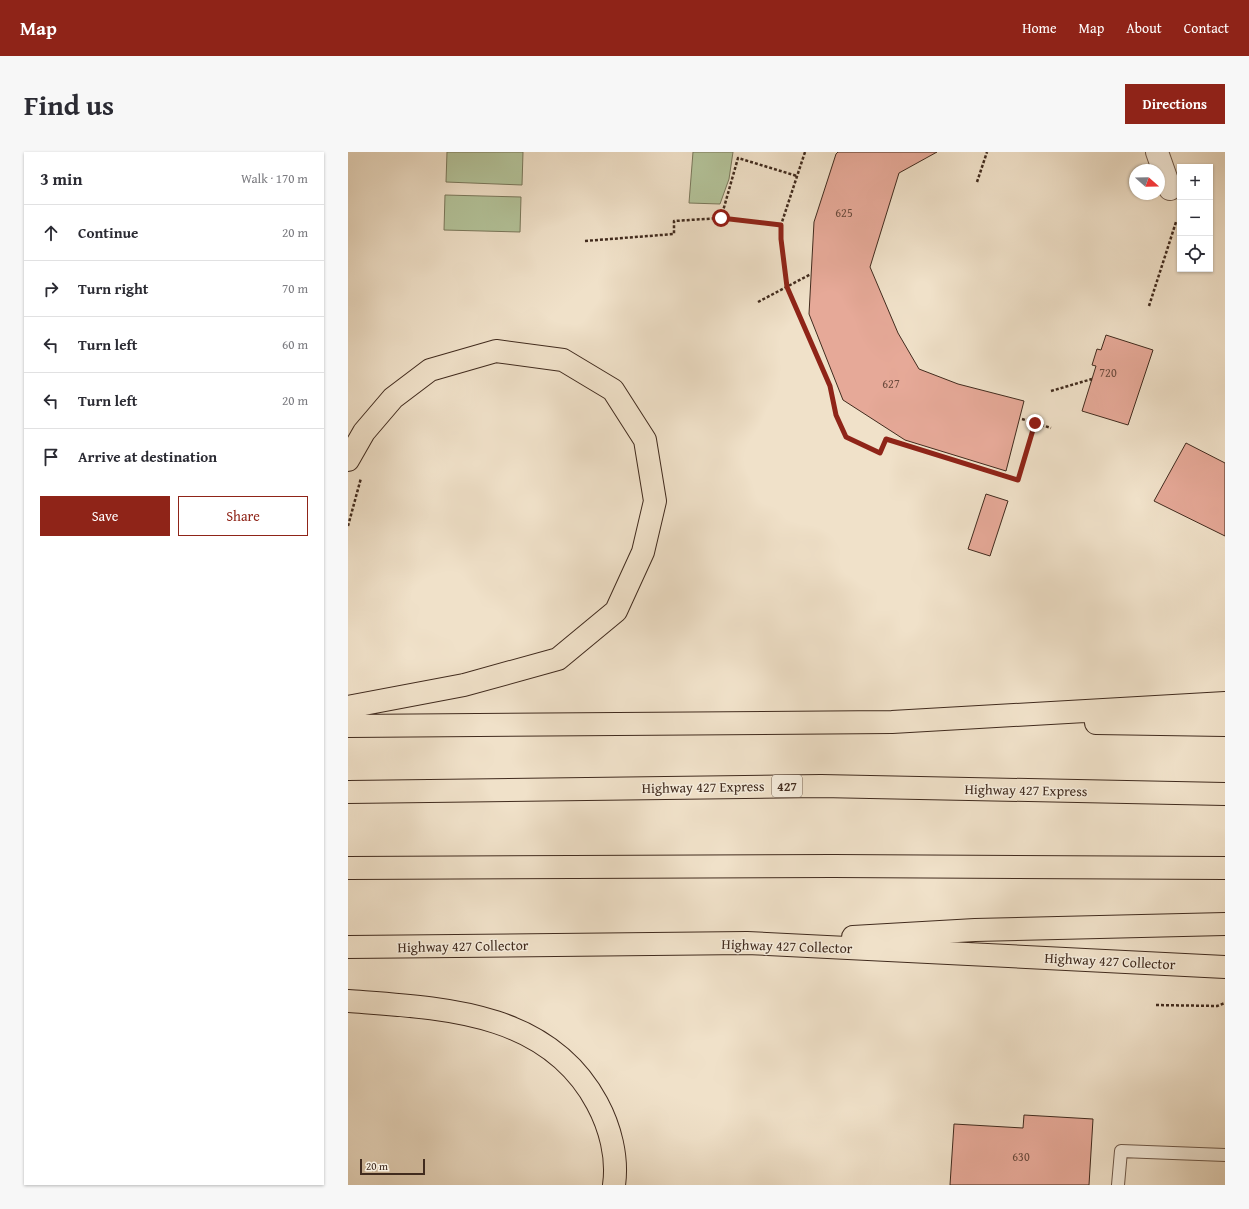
<!DOCTYPE html>
<html lang="en">
<head>
<meta charset="utf-8">
<style>
  body { margin:0; font-family:"Gentium Book Plus",serif; background:#f7f7f7; color:#2b2b33 }
  .controls { position:absolute; right:12px; top:12px; display:grid; overflow:hidden; border-radius:0px; box-shadow:0 1px 3px #0004 }
  .controls button { width:36px; height:36px; display:grid; place-items:center; padding:0; border:0; border-bottom:1px solid #e1e1e2; background:#fff; color:#2b2b33; font:20px sans-serif }
  .compass { position:absolute; left:781px; top:12px; width:36px; height:36px; border-radius:50%; background:#fff; box-shadow:0 1px 3px #0004; rotate:110deg }
  .scale { position:absolute; left:12px; bottom:10px; width:65px; box-sizing:border-box; padding-left:4px; border:2px solid #412b1e; border-top:0; font-size:11px; line-height:14px; white-space:nowrap; color:#412b1e; -webkit-text-stroke:3px #f5ecdc; paint-order:stroke }
  .stop { position:absolute; width:12px; height:12px; margin:-9px; border:3px solid #8f2418; border-radius:50%; background:#fff }
  .stop.end { background:#8f2418; border-color:#fff; box-shadow:0 1px 4px #0008 }
  .list { margin:0; padding:0; list-style:none }
  h2 { display:flex; justify-content:space-between; align-items:center; height:52px; margin:0; padding:0 16px; font-size:17px }
  h2 small { font-size:13px; font-weight:400; color:#7c7c81 }
  .list li { display:grid; grid-template-columns:26px 1fr auto; gap:12px; align-items:center; box-sizing:border-box; height:56px; padding:0 16px; border-top:1px solid #e1e1e2 }
  .list b { display:block; font-size:15px; white-space:nowrap }
  .list em { font-size:13px; font-style:normal; color:#7c7c81 }
  .actions { display:flex; gap:8px; padding:12px 16px }
  .actions a { flex:1; padding:9px 0; border:1px solid #8f2418; border-radius:0px; text-align:center; font-size:14px; color:#8f2418 }
  .actions .main { background:#8f2418; color:#fff }
  .icon { flex:none; width:22px; height:22px; fill:none; stroke:currentColor; stroke-width:2; stroke-linecap:round; stroke-linejoin:round }
  .map { position:relative; flex:none; width:877px; height:1033px; overflow:hidden; border-radius:0px }
  header { display:flex; align-items:center; gap:24px; box-sizing:border-box; height:56px; padding:0 20px; background:#8f2418; color:#fff }
  header strong { font-size:19px }
  nav { display:flex; gap:22px; margin-inline-start:auto; font-size:14px }
  .intro { display:flex; align-items:center; justify-content:space-between; box-sizing:border-box; height:96px; padding:0 24px }
  h1 { margin:0; font-size:28px }
  .button { padding:10px 18px; border-radius:0px; background:#8f2418; color:#fff; font-size:14px; font-weight:700 }
  main { display:flex; gap:24px; padding:0 24px }
  aside { flex:1; background:#fff; border-radius:0px; box-shadow:0 1px 3px #0004 }
  .map>svg:first-child { display:block }
  .green { fill:#b4c49b; stroke:#7a785c }
  .building { fill:#e6a998; stroke:#412b1e }
  .lines { fill:none; stroke-linecap:round; stroke-linejoin:round }
  .lane-casing { stroke:#6d5849; stroke-width:14 }
  .street-casing { stroke:#6d5849; stroke-width:24 }
  .highway-casing { stroke:#412b1e; stroke-width:24 }
  .path { stroke:#412b1e; stroke-width:2.5; stroke-dasharray:3 2; stroke-linecap:butt }
  .lane { stroke:#f5ecdc; stroke-width:12 }
  .street { stroke:#f5ecdc; stroke-width:22 }
  .highway { stroke:#f0e1c9; stroke-width:22 }
  .route { stroke:#8f2418; stroke-width:5 }
  .labels { text-anchor:middle; stroke-width:3; stroke-linejoin:round; paint-order:stroke }
  .number-label { font-size:12px; fill:#6a4a3c }
  .shield { fill:#f5ecdc; stroke:#776557; stroke-width:1 }
  .shield-label { font-size:13px; font-weight:bold; fill:#412b1e }
  .street-label { font-size:14px; fill:#412b1e; stroke:#f5ecdc }
</style>
</head>
<body>
<header>
<strong>Map</strong>
<nav><a>Home</a><a>Map</a><a>About</a><a>Contact</a></nav>
</header>
<div class="intro"><h1>Find us</h1><a class="button">Directions</a></div>
<main>
<aside>
<h2>3 min<small>Walk · 170 m</small></h2>
<ul class="list">
<li><svg class="icon" aria-label="ahead" viewBox="0 0 24 24"><path d="M12 20V5M6 11l6-6 6 6"/></svg><div><b>Continue</b></div><em>20 m</em></li>
<li><svg class="icon" aria-label="right" viewBox="0 0 24 24"><path d="M7 20v-9h11M14 6l5 5-5 5"/></svg><div><b>Turn right</b></div><em>70 m</em></li>
<li><svg class="icon" aria-label="left" viewBox="0 0 24 24"><path d="M17 20v-9H6M10 6l-5 5 5 5"/></svg><div><b>Turn left</b></div><em>60 m</em></li>
<li><svg class="icon" aria-label="left" viewBox="0 0 24 24"><path d="M17 20v-9H6M10 6l-5 5 5 5"/></svg><div><b>Turn left</b></div><em>20 m</em></li>
<li><svg class="icon" aria-label="arrive" viewBox="0 0 24 24"><path d="M6 21V4h12l-3 4 3 4H6"/></svg><div><b>Arrive at destination</b></div></li>
</ul>
<div class="actions"><a class="main">Save</a><a>Share</a></div>
</aside>
<div class="map">
<svg width="877" height="1033" viewBox="0 0 877 1033">
  <rect width="100%" height="100%" fill="#f0e1c9"/>
  <filter id="stains"><feTurbulence type="fractalNoise" baseFrequency=".005" numOctaves="4"/><feColorMatrix values="0 0 0 0 .2 0 0 0 0 .09 0 0 0 0 .02 0 0 0 .5 -.17"/></filter>
  <radialGradient id="worn" r=".72"><stop offset=".6" stop-color="#630" stop-opacity="0"/><stop offset="1" stop-color="#630" stop-opacity=".3"/></radialGradient>
  <path class="green" d="M99 0H175L174 33 98 30Z
    M345 0H385L381 27 372 52 341 51Z
    M97 43 173 45 172 80 96 78Z"/>
  <path class="building" d="M490 0H589L551 21 522 115 550 181 571 217 610 232 676 249 658 319 557 288 495 248 461 162 466 70 488 2Z
    M758 183 805 198 780 273 734 259 748 214 744 213 749 197 753 198Z
    M838 291 877 311V384L806 349Z
    M638 342 660 349 642 404 620 397Z
    M676 963 745 967 741 1033H602L606 972 675 976Z"/>
  <g class="lines">
    <defs>
      <path id="lane" d="M770 1033 773 999 877 1003"/>
      <path id="street" d="M809 0 822 37"/>
      <path id="highway" d="M0 308 16 280 45 246 82 218 148 199 215 208 265 238 297 288 307 349 295 400 268 459 210 507 116 533 0 555
        M748 571 877 573
        M0 574 544 570 877 551
        M0 640 473 634 877 642
        M0 716 485 714 877 716
        M505 785 627 778 877 772
        M0 795 399 791 877 815
        M0 849C92 856 199 858 249 951 262 975 270 1005 266 1033"/>
    </defs>
    <use href="#lane" class="lane-casing"/>
    <use href="#street" class="street-casing"/>
    <use href="#highway" class="highway-casing"/>
    <path class="path" d="M457 0 433 73V87L439 135 482 234 488 263 498 285 532 301 538 287 670 328 687 271
      M629 30 639 0
      M373 66 390 6 449 24
      M237 89 326 82V69L373 66 433 73
      M410 150 463 122
      M801 154 828 70
      M703 239 744 227
      M674 267 703 276
      M0 374 13 326
      M808 853 869 854 877 851"/>
    <use href="#lane" class="lane"/>
    <use href="#street" class="street"/>
    <use href="#highway" class="highway"/>
  </g>
  <g class="lines">
    <path class="route" d="M373 66 433 73V87L439 135 482 234 488 263 498 285 532 301 538 287 670 328 687 271"/>
  </g>
  <g class="labels">
    <g class="number-label">
      <text x="496" y="65">625</text>
      <text x="760" y="225">720</text>
      <text x="543" y="236">627</text>
      <text x="673" y="1009">630</text>
    </g>
    <rect class="shield" x="424" y="623" width="30" height="22" rx="3"/>
    <g class="shield-label">
      <text x="439" y="639">427</text>
    </g>
    <g class="street-label">
      <text transform="translate(355 635) rotate(-1)" y="5">Highway 427 Express</text>
      <text transform="translate(678 638) rotate(1)" y="5">Highway 427 Express</text>
      <text transform="translate(115 794) rotate(-1)" y="5">Highway 427 Collector</text>
      <text transform="translate(439 794) rotate(2)" y="5">Highway 427 Collector</text>
      <text transform="translate(762 809) rotate(3)" y="5">Highway 427 Collector</text>
    </g>
  </g>
  <rect width="100%" height="100%" filter="url(#stains)"/>
  <rect width="100%" height="100%" fill="url(#worn)"/>
</svg>
<div class="controls">
<button>+</button>
<button>−</button>
<button><svg class="icon" aria-label="locate" viewBox="0 0 24 24"><circle cx="12" cy="12" r="6"/><path d="M12 2v4M12 18v4M2 12h4M18 12h4"/></svg></button>
</div>
<svg class="compass" viewBox="-18 -18 36 36"><path d="M0-13l5 13h-10z" fill="#e53935"/><path d="M0 13l5-13h-10z" fill="#7c7c81"/></svg>
<div class="scale">20 m</div>
<div class="stop" style="left:373px;top:66px"></div>
<div class="stop end" style="left:687px;top:271px"></div>
</div>
</main>
</body>
</html>
